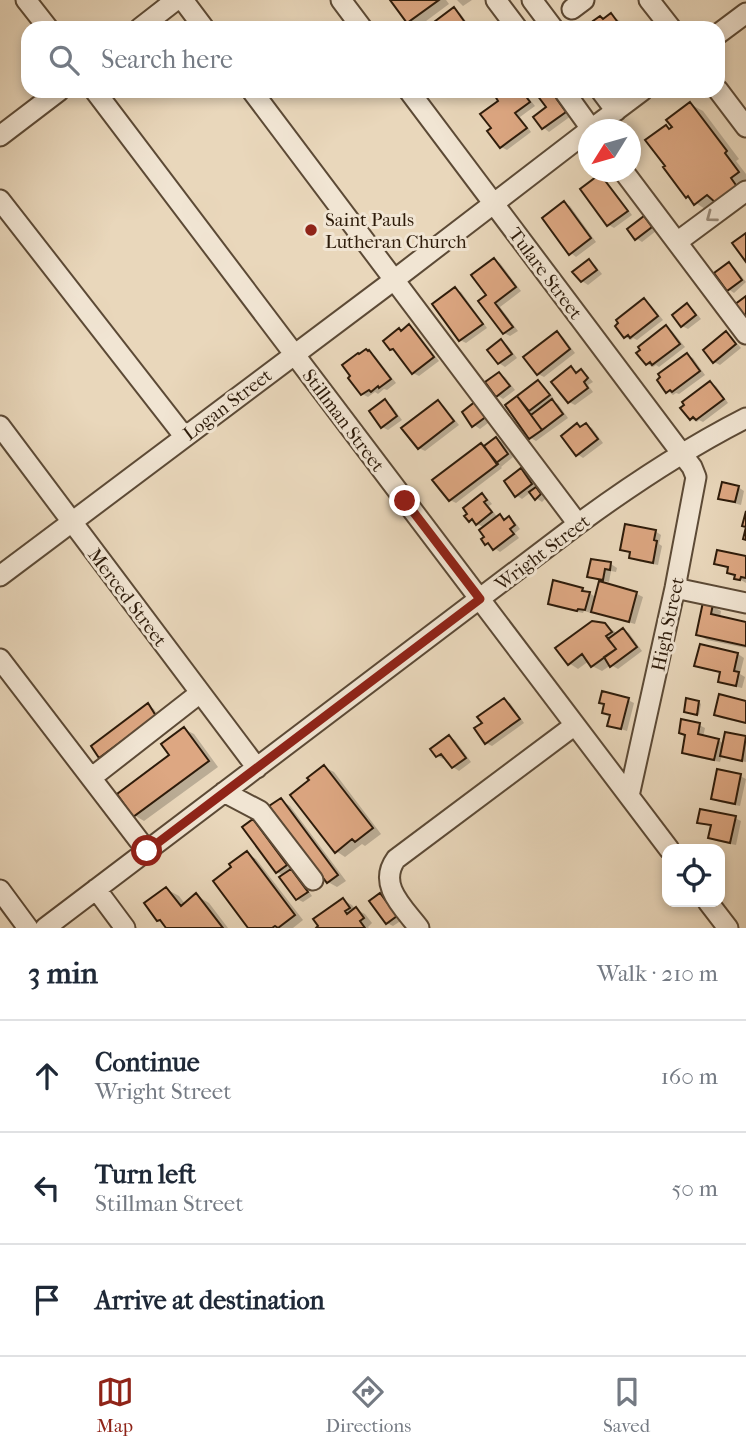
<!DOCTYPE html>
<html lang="en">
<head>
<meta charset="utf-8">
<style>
  body { margin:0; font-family:"IM FELL French Canon",serif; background:#f6f6f7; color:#1f2937 }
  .controls { position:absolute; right:21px; bottom:21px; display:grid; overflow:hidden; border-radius:14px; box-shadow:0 4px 10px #0003 }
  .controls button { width:63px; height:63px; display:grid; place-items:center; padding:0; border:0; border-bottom:2px solid #e0e1e3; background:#fff; color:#1f2937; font:35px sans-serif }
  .compass { position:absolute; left:578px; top:119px; width:63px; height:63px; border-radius:50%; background:#fff; box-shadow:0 4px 10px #0003; rotate:233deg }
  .stop { position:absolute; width:21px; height:21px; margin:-16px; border:5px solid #8f2418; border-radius:50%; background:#fff }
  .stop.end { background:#8f2418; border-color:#fff; box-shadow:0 2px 7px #0008 }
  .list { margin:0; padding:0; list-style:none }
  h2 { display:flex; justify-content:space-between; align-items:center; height:91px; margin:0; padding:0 28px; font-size:30px }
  h2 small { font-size:23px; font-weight:400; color:#747a83 }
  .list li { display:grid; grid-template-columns:46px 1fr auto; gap:21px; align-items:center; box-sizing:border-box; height:112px; padding:0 28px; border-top:2px solid #e0e1e3 }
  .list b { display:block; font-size:26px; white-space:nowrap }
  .list p { margin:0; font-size:23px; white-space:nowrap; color:#747a83 }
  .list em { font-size:23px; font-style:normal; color:#747a83 }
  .icon { flex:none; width:38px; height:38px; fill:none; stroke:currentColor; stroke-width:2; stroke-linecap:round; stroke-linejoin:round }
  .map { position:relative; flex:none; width:746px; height:928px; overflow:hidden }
  .search { position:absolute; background:#fff; box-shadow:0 4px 10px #0003; left:21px; right:21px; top:21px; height:77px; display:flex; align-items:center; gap:18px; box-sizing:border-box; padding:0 24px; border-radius:21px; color:#747a83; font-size:26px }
  .sheet { height:427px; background:#fff }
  nav { display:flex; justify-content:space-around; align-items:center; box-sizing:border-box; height:98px; border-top:2px solid #e0e1e3; background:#fff; font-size:19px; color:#747a83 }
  nav a { display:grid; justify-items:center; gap:4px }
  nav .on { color:#8f2418 }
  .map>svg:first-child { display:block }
  .shadow { fill:#0003 }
  .building { fill:#dda782; stroke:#2d1b0a; stroke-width:2 }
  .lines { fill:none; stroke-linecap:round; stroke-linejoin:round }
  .minor-casing { stroke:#5c4a36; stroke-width:23 }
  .minor { stroke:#f1e5d3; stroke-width:19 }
  .oneway { stroke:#998a79 }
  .route { stroke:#8f2418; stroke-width:9 }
  .poi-dot { fill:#8f2418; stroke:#f1e5d3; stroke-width:2.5 }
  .labels { text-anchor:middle; stroke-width:6; stroke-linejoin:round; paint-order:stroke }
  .poi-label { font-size:19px; fill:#2d1b0a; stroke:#f1e5d3; text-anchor:start }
  .street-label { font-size:19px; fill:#2d1b0a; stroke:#f1e5d3 }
</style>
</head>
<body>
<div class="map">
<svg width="746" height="928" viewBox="0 0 746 928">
  <rect width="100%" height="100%" fill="#e9d7bb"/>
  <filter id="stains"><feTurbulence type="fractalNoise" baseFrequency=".00286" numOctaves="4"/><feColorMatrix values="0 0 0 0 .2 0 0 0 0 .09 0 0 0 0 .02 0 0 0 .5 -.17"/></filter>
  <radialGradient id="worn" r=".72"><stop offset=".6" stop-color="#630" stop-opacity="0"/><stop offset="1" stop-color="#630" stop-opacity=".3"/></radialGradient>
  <path class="shadow" d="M392 0H446L449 4 418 27 409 22Z
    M457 0H472L463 6Z
    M454 9 460 13 471 28H429Z
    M611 15 620 21 626 28H595Z
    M503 91H523L535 106 520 117 531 132 507 150 501 147 493 128Z
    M536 91H553L571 116 549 132 544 128 536 118 549 108Z
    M690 104 703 111 739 159 736 161 746 174V183L708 211 687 197 666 127 671 130Z
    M600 176 606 180 632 215 614 228 609 225Z
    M564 203 570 206 596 242 576 257 571 253Z
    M644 218 650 222 656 231 642 242 636 238Z
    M495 260 500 263 521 291 500 307 518 331 510 336 504 333 489 295Z
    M589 261 595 265 602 274 588 285 582 281Z
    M729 264 735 268 746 282 734 293 728 289Z
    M455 289 461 292 487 328 466 343 460 340Z
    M644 301 650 304 663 320 637 340 633 338 631 340 625 337Z
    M687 305 693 309 701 319 688 329 682 326Z
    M410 326 415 330 439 361 419 376 413 373 398 353 391 349 402 332Z
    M667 328 672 331 685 347 659 367 656 365 653 367 647 364Z
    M557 333 563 337 575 353 544 377 538 374Z
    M726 333 732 337 741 348 720 365 714 362Z
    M501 342 507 345 517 358 505 367 499 363Z
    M366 351 375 356 396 383 387 390 384 389 378 394 375 392 368 397 362 394Z
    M687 355 693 358 705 375 679 394 676 393 673 395 668 391Z
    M571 368 579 373 581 371 587 375 593 382 588 385 593 392 575 405 569 402Z
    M499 374 505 377 515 390 503 399 497 395Z
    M538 382 544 386 554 399 552 401 558 404 568 418 536 441 531 438 507 406Z
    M710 383 716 386 728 403 703 422 699 420 697 422 691 419Z
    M385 402 391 405 402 420 388 430 382 427Z
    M438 402 444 406 459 425 425 451 419 448Z
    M476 403 492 420 480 429 474 425Z
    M577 425 582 428 586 425 592 428 603 443 583 458 577 454Z
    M496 439 502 442 513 457 501 467 502 468 456 503 450 500 481 445 485 447Z
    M521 471 527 474 537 488 536 489 542 492 546 498 542 502 536 498 531 492 522 499 516 495Z
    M738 487 744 491 741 505 726 501 720 498Z
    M482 495 488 499 492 504 489 506 498 518 500 516 506 520 509 518 515 522 520 529 515 533 519 538 500 552 487 543 485 528 470 520Z
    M655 531 661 535 659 544 662 546 658 565 637 561 631 557 632 554 622 549Z
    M746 558V583L729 573 730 570 716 563Z
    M611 564 617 568 616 572 611 571 609 582 595 579 589 576Z
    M601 584 637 594 643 597 635 624 599 614 592 610 591 613 584 611 583 613 555 607 550 603 583 589 597 598Z
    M712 606 721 611 720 618 746 623V648L707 640 698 634Z
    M604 625 614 631 617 634 623 630 629 633 642 651 618 669 611 665 602 671 592 666 589 661 578 669 569 663Z
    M701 646 738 654 744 658 740 674 745 677 742 688 725 684 719 681 721 673 702 669 696 665Z
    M504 700 510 703 524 723 492 746 486 743 484 723Z
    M628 700 634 703 627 731 609 725 611 716 604 712Z
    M699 702 701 704 699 715 688 713Z
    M746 703V724L721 718 716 715Z
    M148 705 154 709 161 720 107 760 101 757 93 746Z
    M699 725 705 728 703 737 718 740 724 744 727 734 746 738V762L728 759 722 755 720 762 689 756 684 752Z
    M184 729 194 734 218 767 144 821 134 815 171 756Z
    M449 737 455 740 471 762 459 771 453 767 446 757 443 759 437 756Z
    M324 767 334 772 381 834 365 846 362 844 345 857 336 851Z
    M740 776 746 779 740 806 719 802 713 798Z
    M281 800 290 806 346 881 337 887 328 882Z
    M735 818 741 821 736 845 716 841 710 838 712 827 699 822Z
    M253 821 259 824 292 868 289 870 297 874 312 896 303 902 297 899 282 878 284 876 277 872Z
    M247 853 256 859 303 920 293 928H250L234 867Z
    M166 889 179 896 185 904 197 896 209 903 228 928H168L164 923 159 920Z
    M380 895 386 899 402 920 393 926 387 923Z
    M343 900 352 905 355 909 365 914 372 923 368 927 369 928H319Z"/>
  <path class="building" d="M390 0H439L407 23Z
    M454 7 469 28H426Z
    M611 13 622 28H592L596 25 593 21 600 16 603 19Z
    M501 91H522L530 102 515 113 527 128 500 148 487 131 491 128 480 114 498 101 495 96Z
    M534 91H551L566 112 542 129 533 117 546 107Z
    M690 102 727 151 725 153 739 172 731 178 738 188 717 204 707 195 694 205 688 196 686 198 663 167 665 166 645 140 666 125 669 129 672 127 666 120Z
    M600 174 628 211 607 226 580 189Z
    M564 201 591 238 569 255 542 218Z
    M644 216 652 227 635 240 627 229Z
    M746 233V262L732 243Z
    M494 258 516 287 495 303 513 327 503 334 478 301 486 295 471 275Z
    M589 259 597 270 581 282 572 272Z
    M729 262 742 280 727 291 714 273Z
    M455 287 483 324 459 341 432 304Z
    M746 296V317L744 319 734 305Z
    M644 298 658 316 630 338 628 335 624 338 615 326 618 323 616 320Z
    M687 303 696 315 681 327 672 315Z
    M409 324 434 357 412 374 393 349 390 350 383 341 399 328 401 331Z
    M666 325 680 344 652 365 650 362 646 365 636 353 640 350 638 347Z
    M557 331 570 349 537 375 523 357Z
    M726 331 736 344 713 363 703 350Z
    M501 339 512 354 498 364 487 350Z
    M366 349 368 351 369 350 391 379 379 388 378 386 371 392 369 390 361 395 348 378 350 376 342 365 358 353 359 354Z
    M687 353 700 371 672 392 670 390 666 393 657 380 660 377 658 374Z
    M571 366 576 373 581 369 588 378 584 382 588 388 568 403 551 382Z
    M499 372 510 386 496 397 485 382Z
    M538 380 550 395 529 411 517 396Z
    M710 381 724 399 696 420 693 417 690 420 680 408 684 405 682 402Z
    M517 396 542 430 529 439 505 405Z
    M385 399 397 416 381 428 369 411Z
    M552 399 563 414 542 430 531 415Z
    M438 400 454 421 418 449 401 428Z
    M476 401 487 416 472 427 462 412Z
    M577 423 580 427 586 423 598 439 576 456 561 436Z
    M496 437 508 454 496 463 484 446Z
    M481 443 498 464 449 501 432 480Z
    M521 468 532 484 515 497 504 481Z
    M722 482 739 486 735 502 718 499Z
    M536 487 541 494 535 500 529 492Z
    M482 493 487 500 484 502 492 512 476 525 472 519 469 522 464 516 467 514 463 508Z
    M746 511V540L743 539 746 527 742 526Z
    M500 514 504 520 509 516 515 525 510 529 514 534 493 550 488 543 485 545 481 539 484 537 479 530Z
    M625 524 656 530 654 540 657 541 653 563 629 558 630 552 620 550Z
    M717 550 746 556V578L741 577 740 580 734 579 735 575 727 573 728 567 714 564Z
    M591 559 611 562 610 570 605 569 603 580 587 577Z
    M553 580 583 588 582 591 590 592 585 610 578 609 577 611 548 604Z
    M599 581 637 592 629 622 591 612Z
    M703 602 713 604 711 614 746 622V646L696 635Z
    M592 621 605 623 612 632 606 636 616 649 591 667 582 654 568 665 555 648Z
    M623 628 637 647 610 667 604 657 616 649 608 639Z
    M700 644 738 653 734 671 739 672 736 686 718 682 720 672 694 666Z
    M602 691 629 698 621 729 607 726 610 715 602 713 604 704 599 703Z
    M719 694 746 701V723L714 715Z
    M504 698 520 719 485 744 474 728 482 723 477 717Z
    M686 698 699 701 697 715 684 712Z
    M148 703 156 716 99 758 91 746Z
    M681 719 700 723 698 734 719 739 714 760 682 753 685 735 679 733Z
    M184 727 209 761 133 817 117 794 169 755 161 744Z
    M725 732 746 736 742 761 720 756Z
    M449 735 466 758 452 768 441 754 436 757 430 749Z
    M324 765 373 828 355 842 352 839 335 853 290 795 309 780 307 778Z
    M717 769 741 774 735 804 711 799Z
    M281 798 338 875 327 883 269 806Z
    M700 809 736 816 730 843 708 838 711 825 697 823Z
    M253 819 287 865 276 873 242 827Z
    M247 851 295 915 278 928 275 926 272 928H248L213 881 231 867 229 864Z
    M291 869 308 892 296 900 279 877Z
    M166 887 181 906 196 893 223 928H166L160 920 157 921 144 903Z
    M380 893 397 916 386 924 369 901Z
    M343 898 350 908 345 911 347 914 356 907 364 918 360 921 365 928H316L318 926 313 919Z"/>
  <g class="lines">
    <defs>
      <path id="minor" d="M26 0 48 28
        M183 0 204 28
        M341 0 362 28
        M496 0 517 28
        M532 0 553 28
        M649 0 671 28
        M572 9 584 0
        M140 28 176 0
        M718 34 746 13
        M718 90 746 127
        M95 91 669 849
        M252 91 578 524
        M409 91 682 454 692 467 696 477 675 588 629 796
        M564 91 592 130
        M601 91 616 111
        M590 130 642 91
        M0 136 59 91
        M624 172 746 334
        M0 200 184 436
        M677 242 746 191
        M0 426 257 768
        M0 576 394 280 588 131
        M675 588 746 603
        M0 659 147 851
        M91 778 200 693
        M224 792 260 811 313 880
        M96 889 125 928
        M0 890 28 928
        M708 902 728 928
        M45 928 578 524C631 485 687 448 746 418
        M419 928C404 908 377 885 396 859L575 725"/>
    </defs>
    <use href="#minor" class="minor-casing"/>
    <use href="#minor" class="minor"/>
  </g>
  <defs><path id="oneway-chevron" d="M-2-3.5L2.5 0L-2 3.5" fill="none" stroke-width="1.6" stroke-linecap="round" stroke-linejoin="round" transform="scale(1.75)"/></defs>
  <use class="oneway" href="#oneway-chevron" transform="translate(711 217) rotate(143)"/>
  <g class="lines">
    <path class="route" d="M147 851 480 599 405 501"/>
  </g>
  <circle class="poi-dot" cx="311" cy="230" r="7"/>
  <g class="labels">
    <g class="poi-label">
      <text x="325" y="226">Saint Pauls<tspan x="325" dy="22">Lutheran Church</tspan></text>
    </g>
    <g class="street-label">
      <text transform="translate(546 273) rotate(53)" y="7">Tulare Street</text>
      <text transform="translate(227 404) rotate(-37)" y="7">Logan Street</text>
      <text transform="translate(344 420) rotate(53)" y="7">Stillman Street</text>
      <text transform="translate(542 552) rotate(-37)" y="7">Wright Street</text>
      <text transform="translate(128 597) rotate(53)" y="7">Merced Street</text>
      <text transform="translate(667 624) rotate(-78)" y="7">High Street</text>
    </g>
  </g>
  <rect width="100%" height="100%" filter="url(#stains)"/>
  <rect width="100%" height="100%" fill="url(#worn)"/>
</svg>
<div class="controls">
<button><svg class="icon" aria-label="locate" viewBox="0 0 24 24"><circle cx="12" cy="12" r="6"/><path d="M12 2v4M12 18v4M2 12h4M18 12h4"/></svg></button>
</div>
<svg class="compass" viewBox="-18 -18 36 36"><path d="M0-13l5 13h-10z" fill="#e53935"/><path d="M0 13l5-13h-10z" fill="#747a83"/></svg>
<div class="stop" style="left:147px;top:851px"></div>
<div class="stop end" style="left:405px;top:501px"></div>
<div class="search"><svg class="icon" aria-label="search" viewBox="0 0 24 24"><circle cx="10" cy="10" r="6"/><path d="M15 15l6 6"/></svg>Search here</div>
</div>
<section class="sheet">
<h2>3 min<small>Walk · 210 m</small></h2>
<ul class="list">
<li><svg class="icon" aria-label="ahead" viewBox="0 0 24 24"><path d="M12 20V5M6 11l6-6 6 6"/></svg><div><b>Continue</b><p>Wright Street</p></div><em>160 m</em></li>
<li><svg class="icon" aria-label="left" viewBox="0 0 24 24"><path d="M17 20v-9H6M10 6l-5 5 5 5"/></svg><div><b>Turn left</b><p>Stillman Street</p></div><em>50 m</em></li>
<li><svg class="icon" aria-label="arrive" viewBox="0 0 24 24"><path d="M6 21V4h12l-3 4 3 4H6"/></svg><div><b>Arrive at destination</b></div></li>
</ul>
</section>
<nav>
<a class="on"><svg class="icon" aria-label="map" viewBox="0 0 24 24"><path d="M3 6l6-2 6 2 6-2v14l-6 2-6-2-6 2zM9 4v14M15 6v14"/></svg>Map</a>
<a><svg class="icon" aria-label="directions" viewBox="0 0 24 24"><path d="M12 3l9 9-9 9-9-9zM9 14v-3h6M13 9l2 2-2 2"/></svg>Directions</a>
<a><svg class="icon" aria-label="saved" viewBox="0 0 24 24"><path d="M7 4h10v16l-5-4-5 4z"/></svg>Saved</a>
</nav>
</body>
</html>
